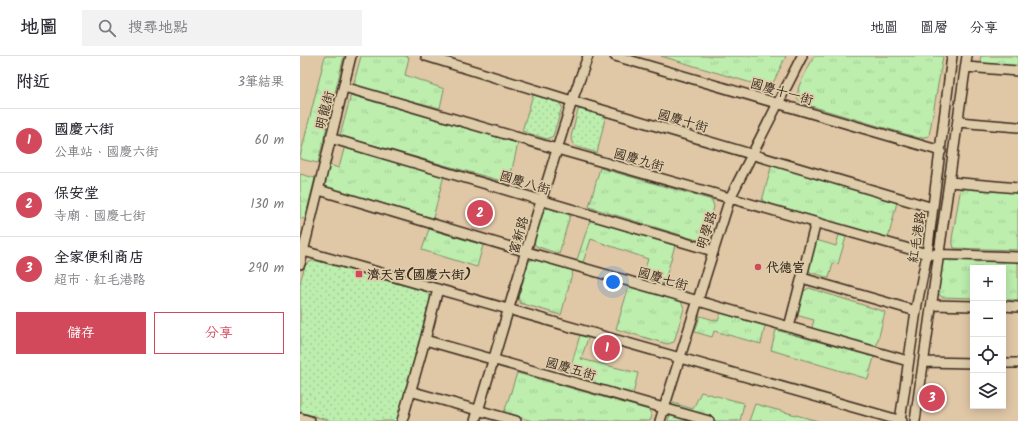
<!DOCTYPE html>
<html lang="zh-TW">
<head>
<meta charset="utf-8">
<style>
  body { margin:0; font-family:Kalam,"LXGW WenKai TC",sans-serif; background:#f2f2f3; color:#2b2b33 }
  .controls { position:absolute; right:12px; bottom:12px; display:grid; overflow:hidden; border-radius:0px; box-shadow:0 2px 10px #0003 }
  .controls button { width:36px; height:36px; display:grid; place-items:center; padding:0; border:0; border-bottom:1px solid #e1e1e2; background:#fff; color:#2b2b33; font:20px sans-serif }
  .you { position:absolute; left:313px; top:226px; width:14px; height:14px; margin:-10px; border:3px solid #fff; border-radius:50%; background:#1a73e8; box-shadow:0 0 0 6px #1a73e833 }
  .badge { display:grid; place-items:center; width:26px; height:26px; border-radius:50%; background:#d1495b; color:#fff; font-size:13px; font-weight:700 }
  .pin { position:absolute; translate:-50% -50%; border:2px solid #fff; box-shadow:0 1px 4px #0006 }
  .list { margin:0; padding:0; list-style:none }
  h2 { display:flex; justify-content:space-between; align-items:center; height:52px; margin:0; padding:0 16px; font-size:17px }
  h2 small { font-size:13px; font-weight:400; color:#7c7c81 }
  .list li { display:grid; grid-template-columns:26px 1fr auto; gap:12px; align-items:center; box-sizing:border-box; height:64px; padding:0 16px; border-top:1px solid #e1e1e2 }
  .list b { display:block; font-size:15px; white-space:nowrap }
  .list p { margin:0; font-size:13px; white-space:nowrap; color:#7c7c81 }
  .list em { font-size:13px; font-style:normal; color:#7c7c81 }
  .actions { display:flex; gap:8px; padding:12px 16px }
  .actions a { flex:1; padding:9px 0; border:1px solid #d1495b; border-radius:0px; text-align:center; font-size:14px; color:#d1495b }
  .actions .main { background:#d1495b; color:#fff }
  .icon { flex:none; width:22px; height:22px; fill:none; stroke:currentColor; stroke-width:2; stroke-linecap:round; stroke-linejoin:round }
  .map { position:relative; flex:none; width:718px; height:365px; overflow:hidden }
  header { display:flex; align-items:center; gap:24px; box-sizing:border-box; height:56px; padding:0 20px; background:#fff; border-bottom:1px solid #e1e1e2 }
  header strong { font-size:19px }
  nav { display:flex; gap:22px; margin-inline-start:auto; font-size:14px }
  .search { width:280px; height:36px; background:#f2f2f3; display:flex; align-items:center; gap:10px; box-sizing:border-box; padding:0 14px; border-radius:0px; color:#7c7c81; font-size:15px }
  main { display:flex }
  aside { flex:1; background:#fff }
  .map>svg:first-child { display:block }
  .grass { fill:url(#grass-tufts); stroke:#7c8c66 }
  .park { fill:url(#park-dots); stroke:#7c8c66 }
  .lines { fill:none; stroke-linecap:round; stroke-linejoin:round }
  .minor-casing { stroke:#3b2a1e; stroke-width:12 }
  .minor { stroke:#deccaa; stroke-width:9 }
  .poi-dot { fill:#d1495b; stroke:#deccaa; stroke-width:1.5 }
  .labels { text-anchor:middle; stroke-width:3.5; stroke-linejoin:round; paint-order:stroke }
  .street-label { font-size:13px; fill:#3b2a1e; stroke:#deccaa }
  .poi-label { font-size:13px; font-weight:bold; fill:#3b2a1e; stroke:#deccaa; text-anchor:start }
</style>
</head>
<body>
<header>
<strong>地圖</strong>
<div class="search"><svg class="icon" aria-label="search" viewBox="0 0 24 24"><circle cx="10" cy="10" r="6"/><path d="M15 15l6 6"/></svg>搜尋地點</div>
<nav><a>地圖</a><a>圖層</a><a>分享</a></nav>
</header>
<main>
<aside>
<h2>附近<small>3筆結果</small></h2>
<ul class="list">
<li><span class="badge">1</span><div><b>國慶六街</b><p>公車站 · 國慶六街</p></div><em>60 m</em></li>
<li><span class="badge">2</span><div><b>保安堂</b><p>寺廟 · 國慶七街</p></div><em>130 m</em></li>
<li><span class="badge">3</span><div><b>全家便利商店</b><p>超市 · 紅毛港路</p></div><em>290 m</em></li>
</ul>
<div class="actions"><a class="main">儲存</a><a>分享</a></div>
</aside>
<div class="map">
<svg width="718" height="365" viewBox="0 0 718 365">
  <defs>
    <pattern id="grass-tufts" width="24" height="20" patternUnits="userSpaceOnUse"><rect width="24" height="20" fill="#bdeeae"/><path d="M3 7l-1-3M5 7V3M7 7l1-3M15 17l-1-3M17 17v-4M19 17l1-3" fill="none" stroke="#a3cc95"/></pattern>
    <pattern id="park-dots" width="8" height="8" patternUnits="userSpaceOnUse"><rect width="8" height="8" fill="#bdeeae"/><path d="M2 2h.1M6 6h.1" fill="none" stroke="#a3cc95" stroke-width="1.8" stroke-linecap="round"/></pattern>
  </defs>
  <rect width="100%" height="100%" fill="#e0c7a6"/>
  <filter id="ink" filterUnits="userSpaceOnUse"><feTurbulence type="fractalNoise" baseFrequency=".025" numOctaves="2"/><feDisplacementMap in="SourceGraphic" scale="8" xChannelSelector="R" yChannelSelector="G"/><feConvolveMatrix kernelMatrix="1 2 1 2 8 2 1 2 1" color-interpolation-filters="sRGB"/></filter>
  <g filter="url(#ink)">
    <path class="grass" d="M25 0H44L18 107 0 103V101Z
      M61 0H104L109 1 105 19 144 33 140 52 53 30Z
      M361 0H486L472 29 465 31Z
      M514 0H643L629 80 619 82 504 48 497 42 499 30Z
      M681 0H718V10L684 8 680 4Z
      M51 39 218 87 209 127 40 80Z
      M45 89 144 119 133 162 26 131 23 127 26 108 39 112Z
      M472 108 597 146 588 183 462 145Z
      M300 112 412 144 414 151 404 181 397 184 289 151Z
      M0 118 15 122 5 163 0 162Z
      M661 131 718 136V194L654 192 652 183Z
      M248 152 270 159 259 198 236 190 233 185 241 155Z
      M290 164 375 189 364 228 342 222 348 203 291 183 283 206 277 204Z
      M129 173 183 189 177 211 122 194Z
      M539 179 546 181 538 208 533 207 529 222 510 216 506 211 516 184 536 190Z
      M237 202 273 214 261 259 220 247 218 241 229 205Z
      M648 202 718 205V244H703V212H673V242L642 241 637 236 641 206Z
      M329 230 381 245 384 252 374 286 367 288 316 273Z
      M509 232 585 256 576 292 511 275 514 264 496 259 504 235Z
      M421 257 465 270 461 288 414 275 412 281 395 276 400 260 418 265Z
      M476 274 574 301 568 323 471 294Z
      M280 279 288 282 281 303 338 317 333 338 268 321Z
      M217 317 349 354 352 360 350 365H233L204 357Z
      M401 336 444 347 440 365H368L373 347 393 353Z
      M455 348 518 365H449Z"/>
    <path class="park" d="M233 39 258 45 262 51 253 80 247 83 222 75Z
      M285 52 306 58 297 97 275 90 271 81 278 54Z
      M14 204 127 236 132 243 97 365H31L0 356V227L5 209Z"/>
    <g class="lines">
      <defs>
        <path id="minor" d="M126 0 272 45 633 152
          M315 0 641 95
          M666 11 718 15
          M44 31 257 93 627 198 718 201
          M658 66 718 71
          M30 82 413 195
          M650 126 718 132
          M19 134 227 196 608 305
          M0 194 602 365
          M0 208 51 0
          M502 222 616 255
          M632 249 673 250
          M703 250 718 251
          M489 271 516 166
          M125 284 409 365
          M624 306 673 307
          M703 307H718
          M110 335 216 365
          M0 362 10 365
          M102 365 125 284 138 233
          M175 365 241 145 272 45 288 0
          M360 365 430 142 502 0
          M600 365 617 248 627 198 652 0
          M615 365 667 0"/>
      </defs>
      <use href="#minor" class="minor-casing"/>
      <use href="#minor" class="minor"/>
    </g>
  </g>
  <g class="poi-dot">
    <circle cx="458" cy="211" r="4"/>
    <rect x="55" y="214" width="8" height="8" rx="2"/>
  </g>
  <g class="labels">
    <g class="street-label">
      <text transform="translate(482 35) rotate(16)" y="5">國慶十一街</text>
      <text transform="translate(24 54) rotate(-75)" y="5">明龍街</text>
      <text transform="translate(383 64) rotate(16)" y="5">國慶十街</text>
      <text transform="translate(339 103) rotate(16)" y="5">國慶九街</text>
      <text transform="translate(225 126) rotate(17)" y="5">國慶八街</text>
      <text transform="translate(406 174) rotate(-72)" y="5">明學路</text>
      <text transform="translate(218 179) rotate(-74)" y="5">富新路</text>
      <text transform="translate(616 181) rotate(-81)" y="5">紅毛港路</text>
      <text transform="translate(363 222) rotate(16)" y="5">國慶七街</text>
      <text transform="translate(271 312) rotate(16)" y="5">國慶五街</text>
    </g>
    <g class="poi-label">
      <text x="466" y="216">代德宮</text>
      <text x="67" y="223">濟天宮(國慶六街)</text>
    </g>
  </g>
</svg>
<div class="controls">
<button>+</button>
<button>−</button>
<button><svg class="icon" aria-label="locate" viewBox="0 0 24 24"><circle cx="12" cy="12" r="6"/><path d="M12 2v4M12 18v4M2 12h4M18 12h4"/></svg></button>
<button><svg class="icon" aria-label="layers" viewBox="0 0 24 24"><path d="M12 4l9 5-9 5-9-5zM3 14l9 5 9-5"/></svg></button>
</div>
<div class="you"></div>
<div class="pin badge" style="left:307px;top:292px">1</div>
<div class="pin badge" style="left:180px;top:157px">2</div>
<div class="pin badge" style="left:632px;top:342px">3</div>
</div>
</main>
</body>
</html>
